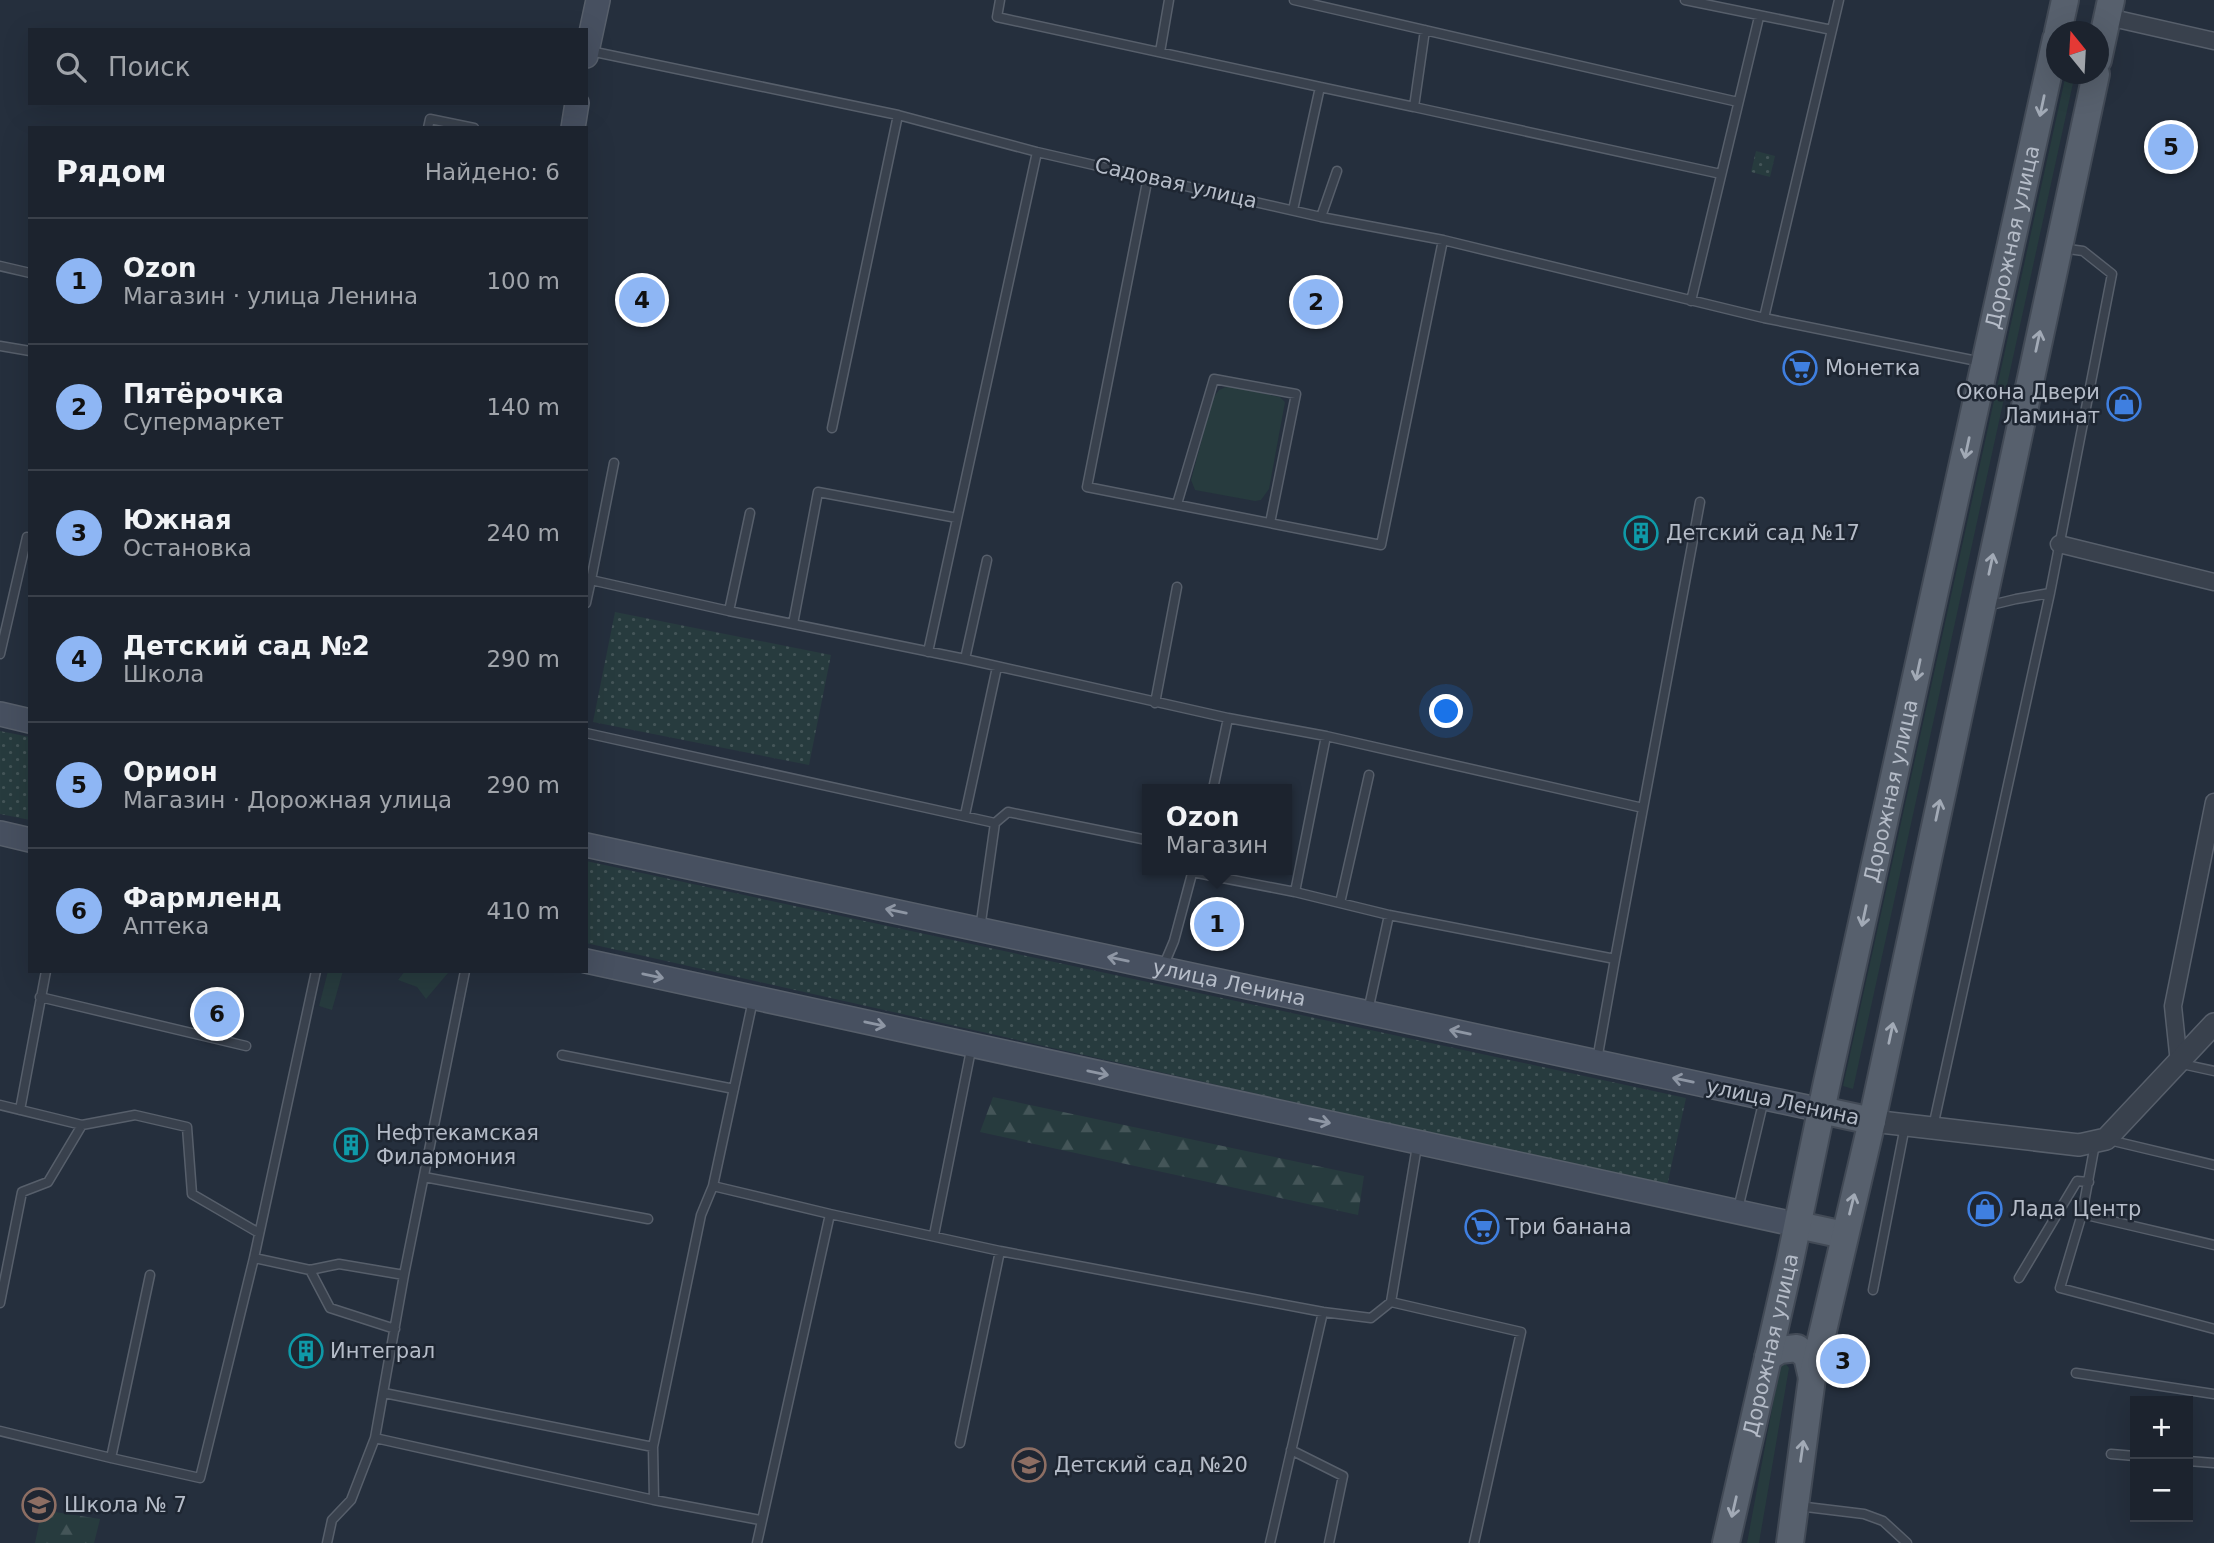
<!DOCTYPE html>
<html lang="ru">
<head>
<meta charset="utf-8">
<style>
  body { margin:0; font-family:"DejaVu Sans",sans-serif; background:#292f3a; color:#f1f3f6 }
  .controls { position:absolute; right:21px; bottom:21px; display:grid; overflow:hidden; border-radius:0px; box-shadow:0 7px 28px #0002 }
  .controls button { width:63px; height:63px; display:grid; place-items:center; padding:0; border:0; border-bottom:2px solid #3a404a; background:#1c232e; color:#f1f3f6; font:35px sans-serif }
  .compass { position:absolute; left:2046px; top:21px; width:63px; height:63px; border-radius:50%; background:#1c232e; box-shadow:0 7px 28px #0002; rotate:342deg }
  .you { position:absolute; left:1447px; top:712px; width:24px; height:24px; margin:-18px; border:5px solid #fff; border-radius:50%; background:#1a73e8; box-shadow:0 0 0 10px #1a73e833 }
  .badge { display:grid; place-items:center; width:46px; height:46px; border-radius:50%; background:#8eb6f4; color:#111; font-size:23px; font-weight:700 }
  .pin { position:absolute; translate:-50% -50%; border:4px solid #fff; box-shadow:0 2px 7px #0006 }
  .popup { position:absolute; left:1142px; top:784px; width:150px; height:91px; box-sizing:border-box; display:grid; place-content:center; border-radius:0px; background:#1c232e; filter:drop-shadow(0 2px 5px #0005); font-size:23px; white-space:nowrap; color:#a0a4aa }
  .popup b { font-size:26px; color:#f1f3f6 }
  .popup::after { content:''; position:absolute; left:50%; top:100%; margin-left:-14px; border:14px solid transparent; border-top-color:#1c232e }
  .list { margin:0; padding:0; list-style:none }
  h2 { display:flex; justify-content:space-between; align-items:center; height:91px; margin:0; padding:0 28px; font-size:30px }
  h2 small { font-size:23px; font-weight:400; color:#a0a4aa }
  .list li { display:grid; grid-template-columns:46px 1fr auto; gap:21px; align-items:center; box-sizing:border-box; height:126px; padding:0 28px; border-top:2px solid #3a404a }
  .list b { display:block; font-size:26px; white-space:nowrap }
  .list p { margin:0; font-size:23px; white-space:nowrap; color:#a0a4aa }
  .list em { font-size:23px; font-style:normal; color:#a0a4aa }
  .icon { flex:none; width:38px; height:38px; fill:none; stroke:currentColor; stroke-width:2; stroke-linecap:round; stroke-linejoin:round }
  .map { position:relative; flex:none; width:2214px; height:1543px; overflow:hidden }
  .search { position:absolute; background:#1c232e; box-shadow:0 7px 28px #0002; left:28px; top:28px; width:560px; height:77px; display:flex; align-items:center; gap:18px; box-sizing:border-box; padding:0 24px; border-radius:0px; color:#a0a4aa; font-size:26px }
  .panel { position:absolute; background:#1c232e; box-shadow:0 7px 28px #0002; left:28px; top:126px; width:560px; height:847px; border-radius:0px }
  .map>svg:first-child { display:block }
  .grass { fill:#273b3e }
  .forest { fill:url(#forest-firs) }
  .park { fill:url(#park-dots) }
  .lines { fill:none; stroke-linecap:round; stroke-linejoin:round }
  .service-casing { stroke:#575f6b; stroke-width:11 }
  .minor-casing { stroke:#575f6b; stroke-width:19 }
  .tertiary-casing { stroke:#575f6b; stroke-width:24 }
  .secondary-casing { stroke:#575f6b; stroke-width:26 }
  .primary-casing { stroke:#424a56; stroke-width:30 }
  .service { stroke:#39414d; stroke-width:8 }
  .minor { stroke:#39414d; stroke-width:16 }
  .tertiary { stroke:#39414d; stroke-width:21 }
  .secondary { stroke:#475060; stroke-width:23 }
  .primary { stroke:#57606d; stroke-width:26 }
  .oneway { stroke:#a2aab6 }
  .oneway2 { stroke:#8e96a4 }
  .labels { text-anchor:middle; stroke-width:5; stroke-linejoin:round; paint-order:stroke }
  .street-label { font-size:21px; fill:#b5bcc8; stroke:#1e2632 }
  .poi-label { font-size:21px; fill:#b5bcc8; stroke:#1e2632; text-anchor:start }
</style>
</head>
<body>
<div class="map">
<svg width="2214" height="1543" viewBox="0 0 2214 1543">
  <defs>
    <pattern id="forest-firs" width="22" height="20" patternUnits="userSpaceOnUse" patternTransform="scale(1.75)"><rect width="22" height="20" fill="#273b3e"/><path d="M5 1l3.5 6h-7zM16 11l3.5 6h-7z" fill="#445558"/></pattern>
    <pattern id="park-dots" width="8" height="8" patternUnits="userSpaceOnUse" patternTransform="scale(1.75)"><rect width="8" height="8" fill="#273b3e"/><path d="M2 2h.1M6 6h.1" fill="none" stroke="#445558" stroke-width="1.8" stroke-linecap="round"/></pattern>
  </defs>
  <rect width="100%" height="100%" fill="#252f3d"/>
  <path class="grass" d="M2066 74H2075L1853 1089 1843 1086Z
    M1228 386 1280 397 1285 402 1269 489 1261 500 1255 501 1195 490 1191 480 1213 398 1219 390Z
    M328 971H343L332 1010 319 1006Z
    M405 971 448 973 426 999 417 987 398 980Z
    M1785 1363 1789 1368 1759 1543H1747L1780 1366Z"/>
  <path class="forest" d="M993 1097 1364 1176 1358 1215 980 1132Z
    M42 1510 100 1519 94 1543H35Z"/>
  <path class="park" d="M1756 151 1775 156 1770 177 1751 172Z
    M615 612 831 655 809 765 593 722Z
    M0 731 30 737V820L0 814Z
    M586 861 1686 1098 1667 1186 586 943Z"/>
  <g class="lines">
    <defs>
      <path id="service" d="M1000 0 997 17 1320 87 1293 210
        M1294 0 1738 102
        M1685 0 1832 30
        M1839 0 1764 318 1982 362
        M1425 30 1414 107 1721 174
        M590 51 898 115 1037 152 1321 217 1443 240 1764 318
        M1160 52 1169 0
        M1320 87 1414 107
        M428 128 430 119 474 128
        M1148 177 1087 487 1381 545 1443 240
        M1321 217 1337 171
        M0 266 30 273
        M1691 301 1759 17
        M0 346 30 351
        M832 428 898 115
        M614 463 591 580 729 611 750 513
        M1177 504 1214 379 1296 394 1270 523
        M586 579 591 580 586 603
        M1987 606 2016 599 2050 593 2112 274 2083 251 2061 248
        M729 611 965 659 1228 718 1213 789
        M793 624 818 492 957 518
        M928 652 1037 152
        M0 654 27 537
        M965 659 987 560
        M1155 703 1177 587
        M1228 718 1326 736 1643 808
        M586 733 995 823 980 929
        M965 815 997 667
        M995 823 1008 812 1147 840
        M1192 872 1295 892 1326 736
        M1295 892 1389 915 1615 959 1700 502
        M1340 903 1369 775
        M1163 967 1174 941 1193 870
        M40 997 246 1046
        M1368 1011 1389 915
        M562 1055 734 1089
        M1597 1060 1615 959
        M2182 1064 2214 1071
        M0 1105 82 1125 135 1115 187 1127 192 1194 259 1233
        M20 1110 46 971
        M1933 1127 2050 593
        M2109 1140 2214 1165
        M2095 1144 2082 1214 2214 1245
        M424 1177 648 1219
        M713 1186 830 1214
        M1738 1209 1764 1099
        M2082 1214 2060 1288 2214 1329
        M934 1235 972 1045
        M254 1258 310 1270 339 1264 404 1275
        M310 1270 330 1308 395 1329
        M2019 1278 2077 1181 2089 1182
        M1873 1290 1905 1126
        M1391 1302 1521 1332 1474 1543
        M0 1303 22 1192 48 1182 82 1125
        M2076 1373 2214 1394
        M384 1393 653 1447
        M0 1431 111 1458 150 1275
        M375 1438 654 1500 760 1520
        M960 1443 1000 1251
        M1291 1450 1343 1476 1329 1543
        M2111 1454 2135 1456
        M111 1458 200 1478 254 1258 316 971
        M2188 1461 2214 1463
        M654 1500 653 1447 701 1215 713 1186 753 1000
        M1798 1506 1864 1514 1883 1521 1907 1543
        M327 1543 332 1520 351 1500 375 1438 404 1275 465 971
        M757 1543 830 1214 1000 1251 1323 1312 1371 1318 1391 1302 1417 1146
        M1270 1543 1323 1312"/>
      <path id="minor" d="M2108 17 2214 41
        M2059 544 2214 582
        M2179 1063 2173 1006 2214 802"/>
      <path id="tertiary" d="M1872 1121 2079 1145 2106 1139 2214 1024"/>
      <g id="secondary">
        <path d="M586 56 598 0"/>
        <path d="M573 128 577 103"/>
        <path d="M0 714 30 721"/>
        <path d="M0 833 30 840"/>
        <path id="s1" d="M586 845 1821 1110"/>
        <path d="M586 961 1798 1225"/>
      </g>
      <g id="primary">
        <path d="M2058 32 2065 0"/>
        <path d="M2098 60 2111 0"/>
        <path d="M1821 1110 1872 1121"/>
        <path d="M1798 1225 1844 1235"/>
        <path d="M1768 1357 1780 1350 1797 1348 1807 1356 1812 1378"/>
        <path id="s2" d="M1726 1543 1790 1261 1826 1087 2056 39"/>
        <path d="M1790 1543 1812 1378 1872 1121 2096 74"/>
      </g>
    </defs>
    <use href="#service" class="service-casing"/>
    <use href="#minor" class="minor-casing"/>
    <use href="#tertiary" class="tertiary-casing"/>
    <use href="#secondary" class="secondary-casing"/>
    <use href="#primary" class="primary-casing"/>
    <use href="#service" class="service"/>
    <use href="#minor" class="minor"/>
    <use href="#tertiary" class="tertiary"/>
    <use href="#secondary" class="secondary"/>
    <use href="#primary" class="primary"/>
  </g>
  <defs><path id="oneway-shaft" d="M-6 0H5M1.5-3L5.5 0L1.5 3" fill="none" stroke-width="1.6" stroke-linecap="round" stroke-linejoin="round" transform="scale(1.75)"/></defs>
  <g class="oneway">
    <use href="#oneway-shaft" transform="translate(2042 106) rotate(102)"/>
    <use href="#oneway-shaft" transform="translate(2038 341) rotate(-78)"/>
    <use href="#oneway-shaft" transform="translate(1967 448) rotate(102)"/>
    <use href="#oneway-shaft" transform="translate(1991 564) rotate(-78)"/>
    <use href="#oneway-shaft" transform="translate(1918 670) rotate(102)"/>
    <use href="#oneway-shaft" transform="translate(1938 810) rotate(-78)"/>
    <use href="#oneway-shaft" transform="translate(1864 916) rotate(102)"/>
    <use href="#oneway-shaft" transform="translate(1891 1033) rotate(-78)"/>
    <use href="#oneway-shaft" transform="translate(1852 1204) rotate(-76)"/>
    <use href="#oneway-shaft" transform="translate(1802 1451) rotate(-82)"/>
    <use href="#oneway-shaft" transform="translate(1734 1507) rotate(103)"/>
  </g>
  <g class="oneway2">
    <use href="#oneway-shaft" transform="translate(896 911) rotate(-168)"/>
    <use href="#oneway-shaft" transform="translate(1118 959) rotate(-168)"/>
    <use href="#oneway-shaft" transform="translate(653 976) rotate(12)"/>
    <use href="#oneway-shaft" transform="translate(875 1024) rotate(12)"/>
    <use href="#oneway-shaft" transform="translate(1460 1032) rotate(-168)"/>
    <use href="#oneway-shaft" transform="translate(1098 1073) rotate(12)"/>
    <use href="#oneway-shaft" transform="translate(1683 1080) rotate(-168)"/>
    <use href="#oneway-shaft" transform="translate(1320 1121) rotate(12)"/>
  </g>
  <defs>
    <symbol id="supermarket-ring" viewBox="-11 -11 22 22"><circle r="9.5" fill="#1e2632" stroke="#3f7fe0" stroke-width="1.5"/><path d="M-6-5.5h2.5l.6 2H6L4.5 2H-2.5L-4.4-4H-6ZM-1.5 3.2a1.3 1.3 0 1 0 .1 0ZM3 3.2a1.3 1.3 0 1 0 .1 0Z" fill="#3f7fe0"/></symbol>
    <symbol id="shop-ring" viewBox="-11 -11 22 22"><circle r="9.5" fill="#1e2632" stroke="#3f7fe0" stroke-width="1.5"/><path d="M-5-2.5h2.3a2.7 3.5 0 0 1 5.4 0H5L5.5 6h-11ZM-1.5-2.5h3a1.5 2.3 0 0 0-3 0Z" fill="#3f7fe0"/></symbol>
    <symbol id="building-ring" viewBox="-11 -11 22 22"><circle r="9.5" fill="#1e2632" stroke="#0f9aa8" stroke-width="1.5"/><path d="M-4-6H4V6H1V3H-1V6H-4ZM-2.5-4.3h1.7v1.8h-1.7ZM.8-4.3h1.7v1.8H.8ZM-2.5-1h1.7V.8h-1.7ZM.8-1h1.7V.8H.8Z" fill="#0f9aa8"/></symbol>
    <symbol id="school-ring" viewBox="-11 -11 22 22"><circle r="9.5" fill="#1e2632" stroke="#8d6e63" stroke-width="1.5"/><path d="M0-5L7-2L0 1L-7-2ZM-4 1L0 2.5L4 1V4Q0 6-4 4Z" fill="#8d6e63"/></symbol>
  </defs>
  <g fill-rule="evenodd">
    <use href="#supermarket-ring" x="1781" y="349" width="38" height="38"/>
    <use href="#shop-ring" x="2105" y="385" width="38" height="38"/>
    <use href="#building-ring" x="1622" y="514" width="38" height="38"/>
    <use href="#building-ring" x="332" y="1126" width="38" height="38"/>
    <use href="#shop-ring" x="1966" y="1190" width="38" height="38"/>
    <use href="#supermarket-ring" x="1463" y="1208" width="38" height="38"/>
    <use href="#building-ring" x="287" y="1332" width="38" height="38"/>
    <use href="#school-ring" x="1010" y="1446" width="38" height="38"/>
    <use href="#school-ring" x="20" y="1486" width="38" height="38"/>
  </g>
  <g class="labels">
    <g class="street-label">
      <text transform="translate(1176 183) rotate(13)" y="7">Садовая улица</text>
      <text dy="7" stroke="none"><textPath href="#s2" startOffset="1337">Дорожная улица</textPath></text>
      <text dy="7" stroke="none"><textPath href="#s2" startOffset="770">Дорожная улица</textPath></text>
      <text dy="7" stroke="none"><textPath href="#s1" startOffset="658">улица Ленина</textPath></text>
      <text transform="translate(1783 1102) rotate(12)" y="7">улица Ленина</text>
      <text dy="7" stroke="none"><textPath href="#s2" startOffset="203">Дорожная улица</textPath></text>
    </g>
    <g class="poi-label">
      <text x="1825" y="375">Монетка</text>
      <text x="2100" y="399" text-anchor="end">Окона Двери<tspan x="2100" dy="24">Ламинат</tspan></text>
      <text x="1666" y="540">Детский сад №17</text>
      <text x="376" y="1140">Нефтекамская<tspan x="376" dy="24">Филармония</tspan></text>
      <text x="2010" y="1216">Лада Центр</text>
      <text x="1506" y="1234">Три банана</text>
      <text x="330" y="1358">Интеграл</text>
      <text x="1054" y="1472">Детский сад №20</text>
      <text x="64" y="1512">Школа № 7</text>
    </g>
  </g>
</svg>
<div class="controls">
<button>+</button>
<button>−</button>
</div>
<svg class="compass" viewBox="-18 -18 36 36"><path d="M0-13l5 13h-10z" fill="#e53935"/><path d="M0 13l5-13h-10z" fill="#a0a4aa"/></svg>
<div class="you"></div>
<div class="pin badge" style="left:1217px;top:924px">1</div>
<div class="popup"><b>Ozon</b>Магазин</div>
<div class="pin badge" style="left:1316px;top:302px">2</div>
<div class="pin badge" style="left:1843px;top:1361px">3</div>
<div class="pin badge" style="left:642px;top:300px">4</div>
<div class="pin badge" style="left:2171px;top:147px">5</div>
<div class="pin badge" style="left:217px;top:1014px">6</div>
<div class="search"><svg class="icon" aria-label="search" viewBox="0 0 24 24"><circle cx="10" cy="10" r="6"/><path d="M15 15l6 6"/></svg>Поиск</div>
<section class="panel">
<h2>Рядом<small>Найдено: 6</small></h2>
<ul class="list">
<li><span class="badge">1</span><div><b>Ozon</b><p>Магазин · улица Ленина</p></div><em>100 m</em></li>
<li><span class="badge">2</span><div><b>Пятёрочка</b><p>Супермаркет</p></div><em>140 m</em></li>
<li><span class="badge">3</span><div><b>Южная</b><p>Остановка</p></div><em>240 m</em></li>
<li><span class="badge">4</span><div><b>Детский сад №2</b><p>Школа</p></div><em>290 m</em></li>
<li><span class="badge">5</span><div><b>Орион</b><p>Магазин · Дорожная улица</p></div><em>290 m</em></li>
<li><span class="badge">6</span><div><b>Фармленд</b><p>Аптека</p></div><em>410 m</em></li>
</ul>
</section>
</div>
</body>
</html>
